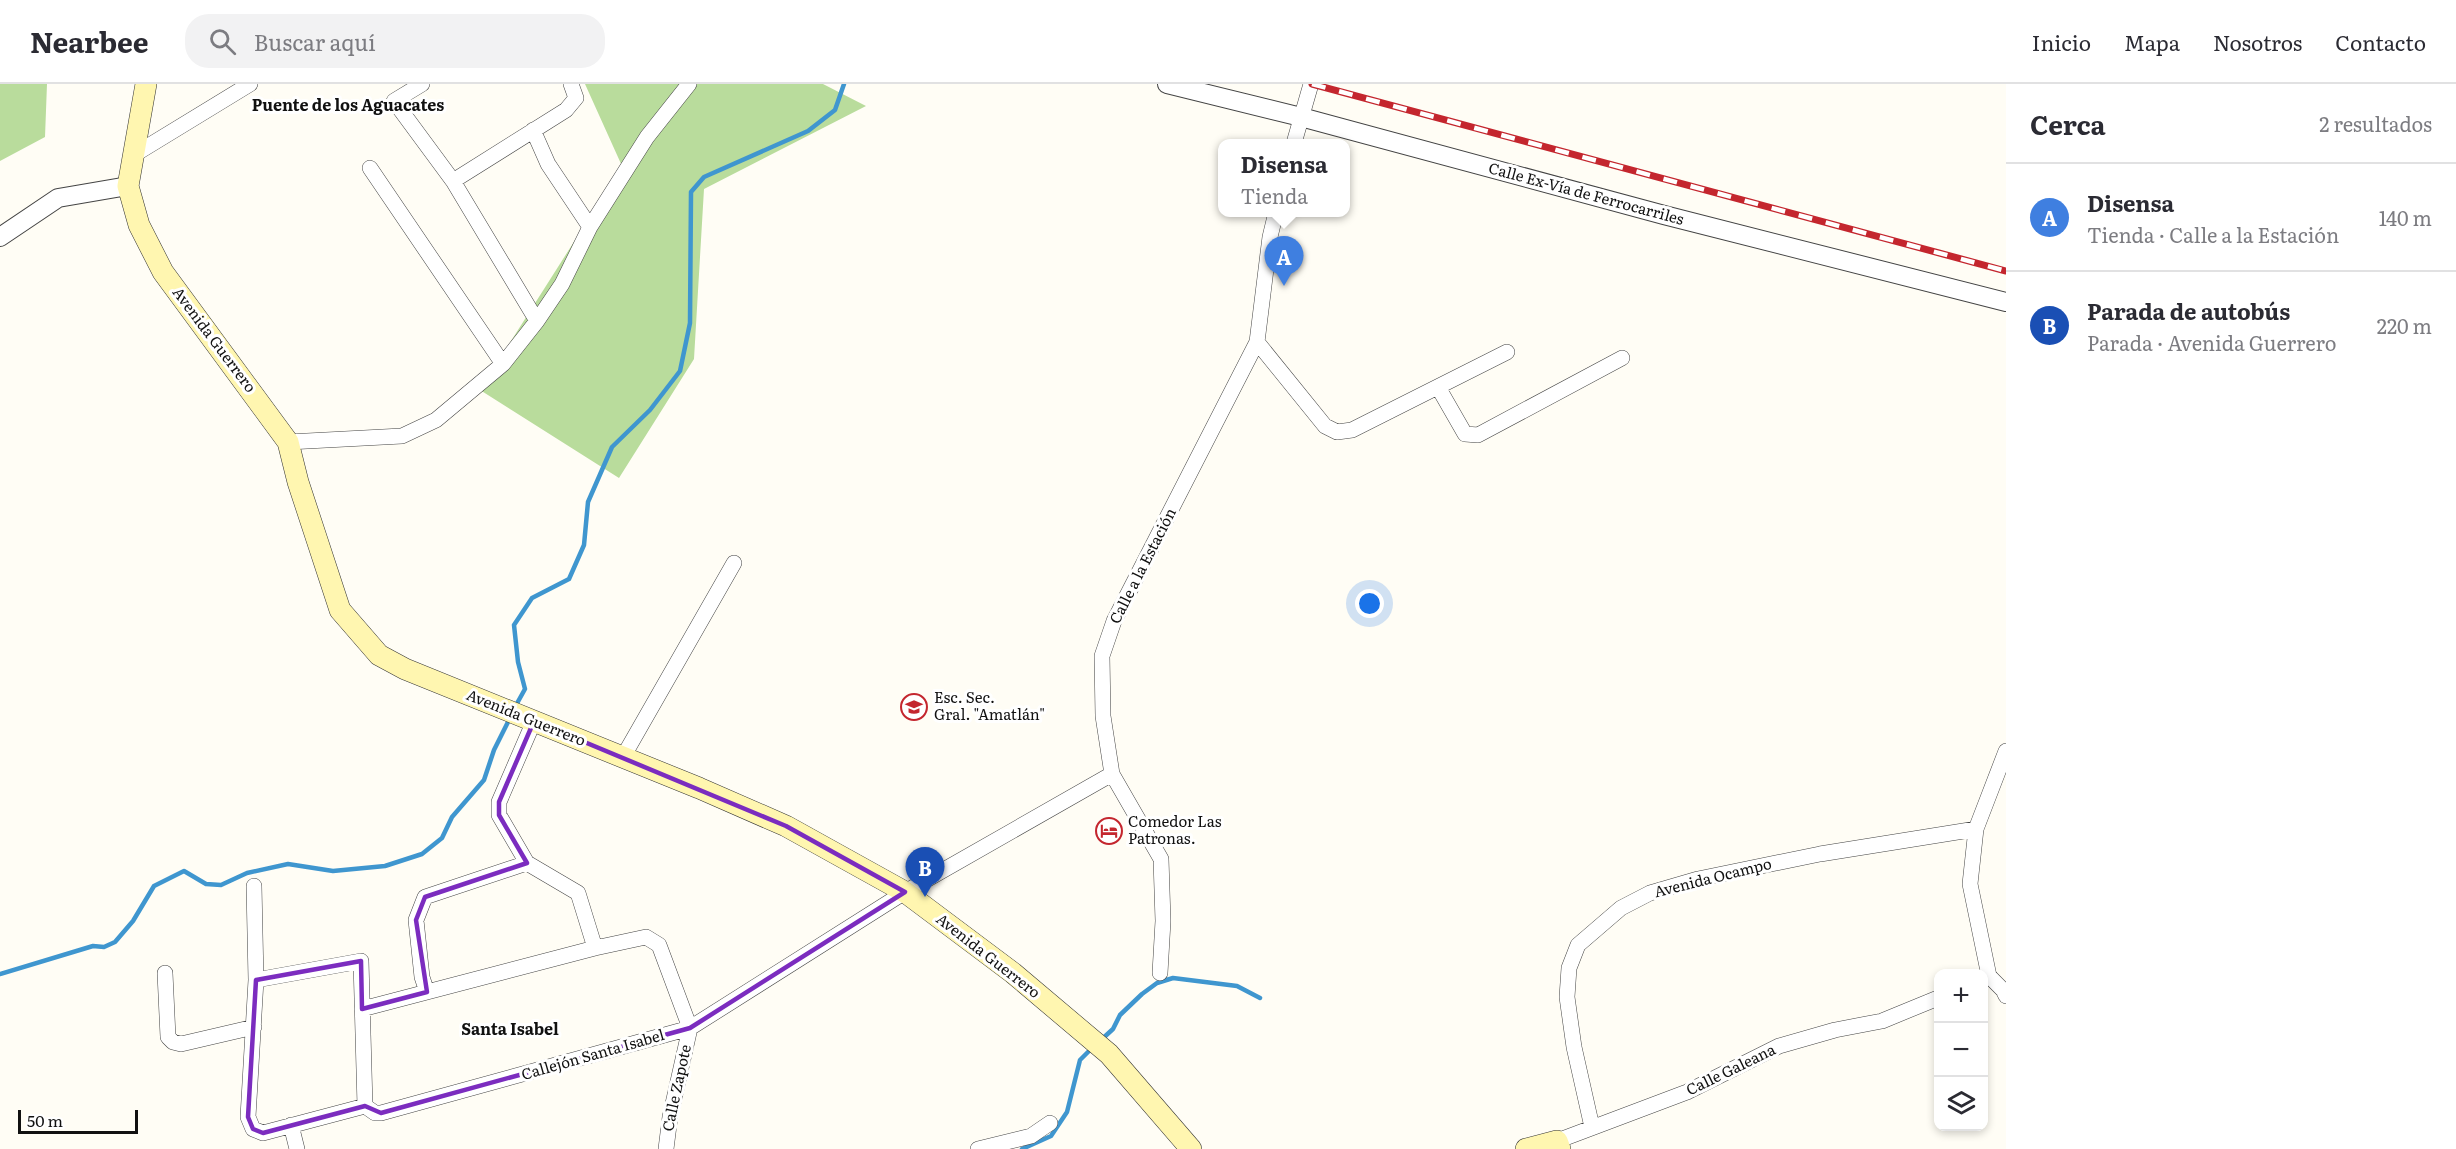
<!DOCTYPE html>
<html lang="es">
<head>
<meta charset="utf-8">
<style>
  body { margin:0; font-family:Literata,serif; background:#f2f2f3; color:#2b2b33 }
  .controls { position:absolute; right:18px; bottom:18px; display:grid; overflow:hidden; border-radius:12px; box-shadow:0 3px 9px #0003 }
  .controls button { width:54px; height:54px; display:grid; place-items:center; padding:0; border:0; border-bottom:2px solid #e1e1e2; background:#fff; color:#2b2b33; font:30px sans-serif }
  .scale { position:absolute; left:18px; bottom:15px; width:120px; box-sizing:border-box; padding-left:6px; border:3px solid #111; border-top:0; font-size:16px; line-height:21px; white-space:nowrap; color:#111; -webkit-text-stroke:4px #fff; paint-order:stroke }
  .you { position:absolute; left:1370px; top:520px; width:21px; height:21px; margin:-15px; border:4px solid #fff; border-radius:50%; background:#1a73e8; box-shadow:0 0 0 9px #1a73e833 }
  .badge { display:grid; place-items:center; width:39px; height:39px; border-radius:50%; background:#c4262e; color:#fff; font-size:20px; font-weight:700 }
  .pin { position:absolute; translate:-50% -50px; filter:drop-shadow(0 2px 3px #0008) }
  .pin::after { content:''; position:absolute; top:32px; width:21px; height:18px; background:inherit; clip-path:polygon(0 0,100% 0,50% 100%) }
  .popup { position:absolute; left:1218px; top:55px; width:132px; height:78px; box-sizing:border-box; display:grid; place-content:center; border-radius:12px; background:#fff; filter:drop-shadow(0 2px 4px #0005); font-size:20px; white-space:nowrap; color:#7c7c81 }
  .popup b { font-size:22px; color:#2b2b33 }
  .popup::after { content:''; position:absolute; left:50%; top:100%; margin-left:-12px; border:12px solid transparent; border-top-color:#fff }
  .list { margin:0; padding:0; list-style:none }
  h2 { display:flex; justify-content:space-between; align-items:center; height:78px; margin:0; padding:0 24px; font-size:26px }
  h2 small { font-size:20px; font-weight:400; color:#7c7c81 }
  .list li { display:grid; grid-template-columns:39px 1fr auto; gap:18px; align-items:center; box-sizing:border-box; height:108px; padding:0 24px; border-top:2px solid #e1e1e2 }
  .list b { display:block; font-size:22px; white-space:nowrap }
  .list p { margin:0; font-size:20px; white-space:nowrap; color:#7c7c81 }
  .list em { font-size:20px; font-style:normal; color:#7c7c81 }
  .icon { flex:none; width:33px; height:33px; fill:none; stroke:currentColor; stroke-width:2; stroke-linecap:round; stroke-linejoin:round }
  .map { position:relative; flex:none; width:2006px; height:1065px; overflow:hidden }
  header { display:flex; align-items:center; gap:36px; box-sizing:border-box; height:84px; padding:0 30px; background:#fff; border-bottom:2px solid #e1e1e2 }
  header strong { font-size:28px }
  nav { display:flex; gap:33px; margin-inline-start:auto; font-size:21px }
  .search { width:420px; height:54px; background:#f2f2f3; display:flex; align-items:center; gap:15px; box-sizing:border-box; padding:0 21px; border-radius:24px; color:#7c7c81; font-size:22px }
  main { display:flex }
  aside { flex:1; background:#fff }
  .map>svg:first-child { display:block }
  .forest { fill:#b9dc9c }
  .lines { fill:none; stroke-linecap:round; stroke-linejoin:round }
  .stream { stroke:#3f96cf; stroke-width:4.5 }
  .minor-casing { stroke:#444; stroke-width:16 }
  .tertiary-casing { stroke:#444; stroke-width:20 }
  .secondary-casing { stroke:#333; stroke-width:22 }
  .minor { stroke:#fff; stroke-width:15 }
  .tertiary { stroke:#fff; stroke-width:18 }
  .secondary { stroke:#fff6b0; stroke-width:21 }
  .rail-casing { stroke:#c4262e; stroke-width:7 }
  .rail { stroke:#fff; stroke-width:4.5; stroke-dasharray:14; stroke-linecap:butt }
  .marked { fill:none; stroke:#7b2cbf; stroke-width:4.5; stroke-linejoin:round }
  .labels { text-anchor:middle; stroke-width:6; stroke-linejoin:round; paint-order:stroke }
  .street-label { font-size:15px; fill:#111; stroke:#fff }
  .poi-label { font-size:15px; fill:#111; stroke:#fff; text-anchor:start }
  .neighbourhood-label { font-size:16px; font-weight:bold; fill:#111; stroke:#fff }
</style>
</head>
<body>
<header>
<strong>Nearbee</strong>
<div class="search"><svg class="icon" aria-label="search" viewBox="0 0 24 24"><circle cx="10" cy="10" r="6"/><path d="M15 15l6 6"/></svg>Buscar aquí</div>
<nav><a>Inicio</a><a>Mapa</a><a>Nosotros</a><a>Contacto</a></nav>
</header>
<main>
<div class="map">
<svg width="2006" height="1065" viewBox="0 0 2006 1065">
  <rect width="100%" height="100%" fill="#fffdf5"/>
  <path class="forest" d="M0 0H47L45 53 0 77Z
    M585 0H823L866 22 704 105 694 275 619 394 480 306 622 82Z"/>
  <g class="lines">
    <path class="stream" d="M515 623 525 605 518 578 514 541 532 514 569 495 584 461 588 418 612 363 650 326 680 287 690 239 691 108 704 93 808 47 835 26 844 0
      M0 890 93 862 104 863 115 858 133 837 154 802 184 787 206 800 221 801 247 789 288 780 333 787 385 782 422 770 442 754 452 733 484 696 494 666 510 634
      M1101 956 1113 945 1120 931 1142 910 1157 899 1173 894 1237 902 1260 914
      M1022 1065 1051 1052 1067 1028 1080 976 1092 964"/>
    <defs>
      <path id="minor" d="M422 0 394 17 453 97 537 237
        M533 46 548 80 590 143
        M1294 59 1311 0
        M132 72 250 0
        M370 84 503 280
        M453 97 566 26 576 14 571 0
        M1257 258 1325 342 1337 348 1352 346 1507 268
        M1438 303 1465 350 1478 351 1622 274
        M288 358 402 352 436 336 503 280 537 237 562 200 590 143 647 53 689 0
        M534 637 499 718V731L527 779 578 809 595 864
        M2006 667 1976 745 1970 800 1989 892 2003 906 2006 912
        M623 673 734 479
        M254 802 256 896 248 1033 253 1045 263 1049 365 1022 375 1029H381L690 944 905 808 1112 690
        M165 889 168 953 173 958 181 960 254 943
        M1160 889 1163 837 1161 775 1112 690 1103 632 1102 572 1114 537 1257 258 1270 153 1276 128
        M256 896 361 877 365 1022
        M427 908 422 893 416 836 425 813 527 779
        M362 925 595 864 646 853 659 861 690 944 670 1033 666 1065
        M291 1041 297 1065
        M1592 1043 1574 963 1567 913 1569 884 1578 861 1621 824 1650 809 1698 795 1820 770 1976 745
        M1557 1057 1687 1008 1779 962 1835 946 1882 937 1938 914
        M978 1065 1031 1052 1050 1039"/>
      <path id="tertiary" d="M1167 0 1301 33 1664 131 2006 218
        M0 153 58 114 128 102"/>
      <path id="secondary" d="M146 0 128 102 139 141 163 188 288 358 298 398 340 526 379 571 405 585 699 704 786 742 905 808 1013 889 1109 970 1191 1065
        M1526 1065 1557 1057 1560 1065"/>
    </defs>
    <use href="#minor" class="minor-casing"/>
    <use href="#tertiary" class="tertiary-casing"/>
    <use href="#secondary" class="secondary-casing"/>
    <use href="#minor" class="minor"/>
    <use href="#tertiary" class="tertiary"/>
    <use href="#secondary" class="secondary"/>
    <defs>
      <path id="rail" d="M1312 0 2006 187"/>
    </defs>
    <use href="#rail" class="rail-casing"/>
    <use href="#rail" class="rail"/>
  </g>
  <path class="marked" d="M534 637 786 742 905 808 690 944 381 1029 365 1022 263 1049 253 1045 248 1033 256 896 361 877 362 925 427 908 416 836 425 813 527 779 499 731V718Z"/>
  <defs>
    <symbol id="school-ring" viewBox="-11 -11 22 22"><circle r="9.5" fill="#fff" stroke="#c4262e" stroke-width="1.5"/><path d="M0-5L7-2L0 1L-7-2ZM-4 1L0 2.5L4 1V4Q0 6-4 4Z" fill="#c4262e"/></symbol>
    <symbol id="hotel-ring" viewBox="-11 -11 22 22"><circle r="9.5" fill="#fff" stroke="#c4262e" stroke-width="1.5"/><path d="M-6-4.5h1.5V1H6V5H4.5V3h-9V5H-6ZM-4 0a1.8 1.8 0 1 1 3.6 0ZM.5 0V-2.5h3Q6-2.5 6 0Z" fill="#c4262e"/></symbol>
  </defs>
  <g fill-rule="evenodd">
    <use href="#school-ring" x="899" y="608" width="30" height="30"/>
    <use href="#hotel-ring" x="1094" y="732" width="30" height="30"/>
  </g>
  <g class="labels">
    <g class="street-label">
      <text transform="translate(1586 110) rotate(15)" y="5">Calle Ex-Vía de Ferrocarriles</text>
      <text transform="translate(214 256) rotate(53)" y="5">Avenida Guerrero</text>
      <text transform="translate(1143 482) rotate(-63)" y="5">Calle a la Estación</text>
      <text transform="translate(526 634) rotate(22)" y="5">Avenida Guerrero</text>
      <text transform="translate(1713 794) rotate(-14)" y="5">Avenida Ocampo</text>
      <text transform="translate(988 872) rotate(38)" y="5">Avenida Guerrero</text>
      <text transform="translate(593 971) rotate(-16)" y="5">Callejón Santa Isabel</text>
      <text transform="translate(1731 986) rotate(-26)" y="5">Calle Galeana</text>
      <text transform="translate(677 1004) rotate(-78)" y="5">Calle Zapote</text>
    </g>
    <g class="poi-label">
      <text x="934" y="619">Esc. Sec.<tspan x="934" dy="17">Gral. "Amatlán"</tspan></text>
      <text x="1128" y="743">Comedor Las<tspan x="1128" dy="17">Patronas.</tspan></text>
    </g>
    <g class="neighbourhood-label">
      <text x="348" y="27">Puente de los Aguacates</text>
      <text x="510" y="951">Santa Isabel</text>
    </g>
  </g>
</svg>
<div class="controls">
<button>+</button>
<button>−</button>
<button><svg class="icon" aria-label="layers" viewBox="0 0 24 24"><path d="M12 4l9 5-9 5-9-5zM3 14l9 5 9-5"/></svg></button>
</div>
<div class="scale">50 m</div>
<div class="you"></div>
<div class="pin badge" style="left:1284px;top:202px;background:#3f7fe0">A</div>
<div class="popup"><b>Disensa</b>Tienda</div>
<div class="pin badge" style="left:925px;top:813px;background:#1a4fb4">B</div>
</div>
<aside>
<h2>Cerca<small>2 resultados</small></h2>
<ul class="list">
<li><span class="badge" style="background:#3f7fe0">A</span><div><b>Disensa</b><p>Tienda · Calle a la Estación</p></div><em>140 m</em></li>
<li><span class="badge" style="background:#1a4fb4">B</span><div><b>Parada de autobús</b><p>Parada · Avenida Guerrero</p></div><em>220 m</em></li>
</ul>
</aside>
</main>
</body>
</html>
